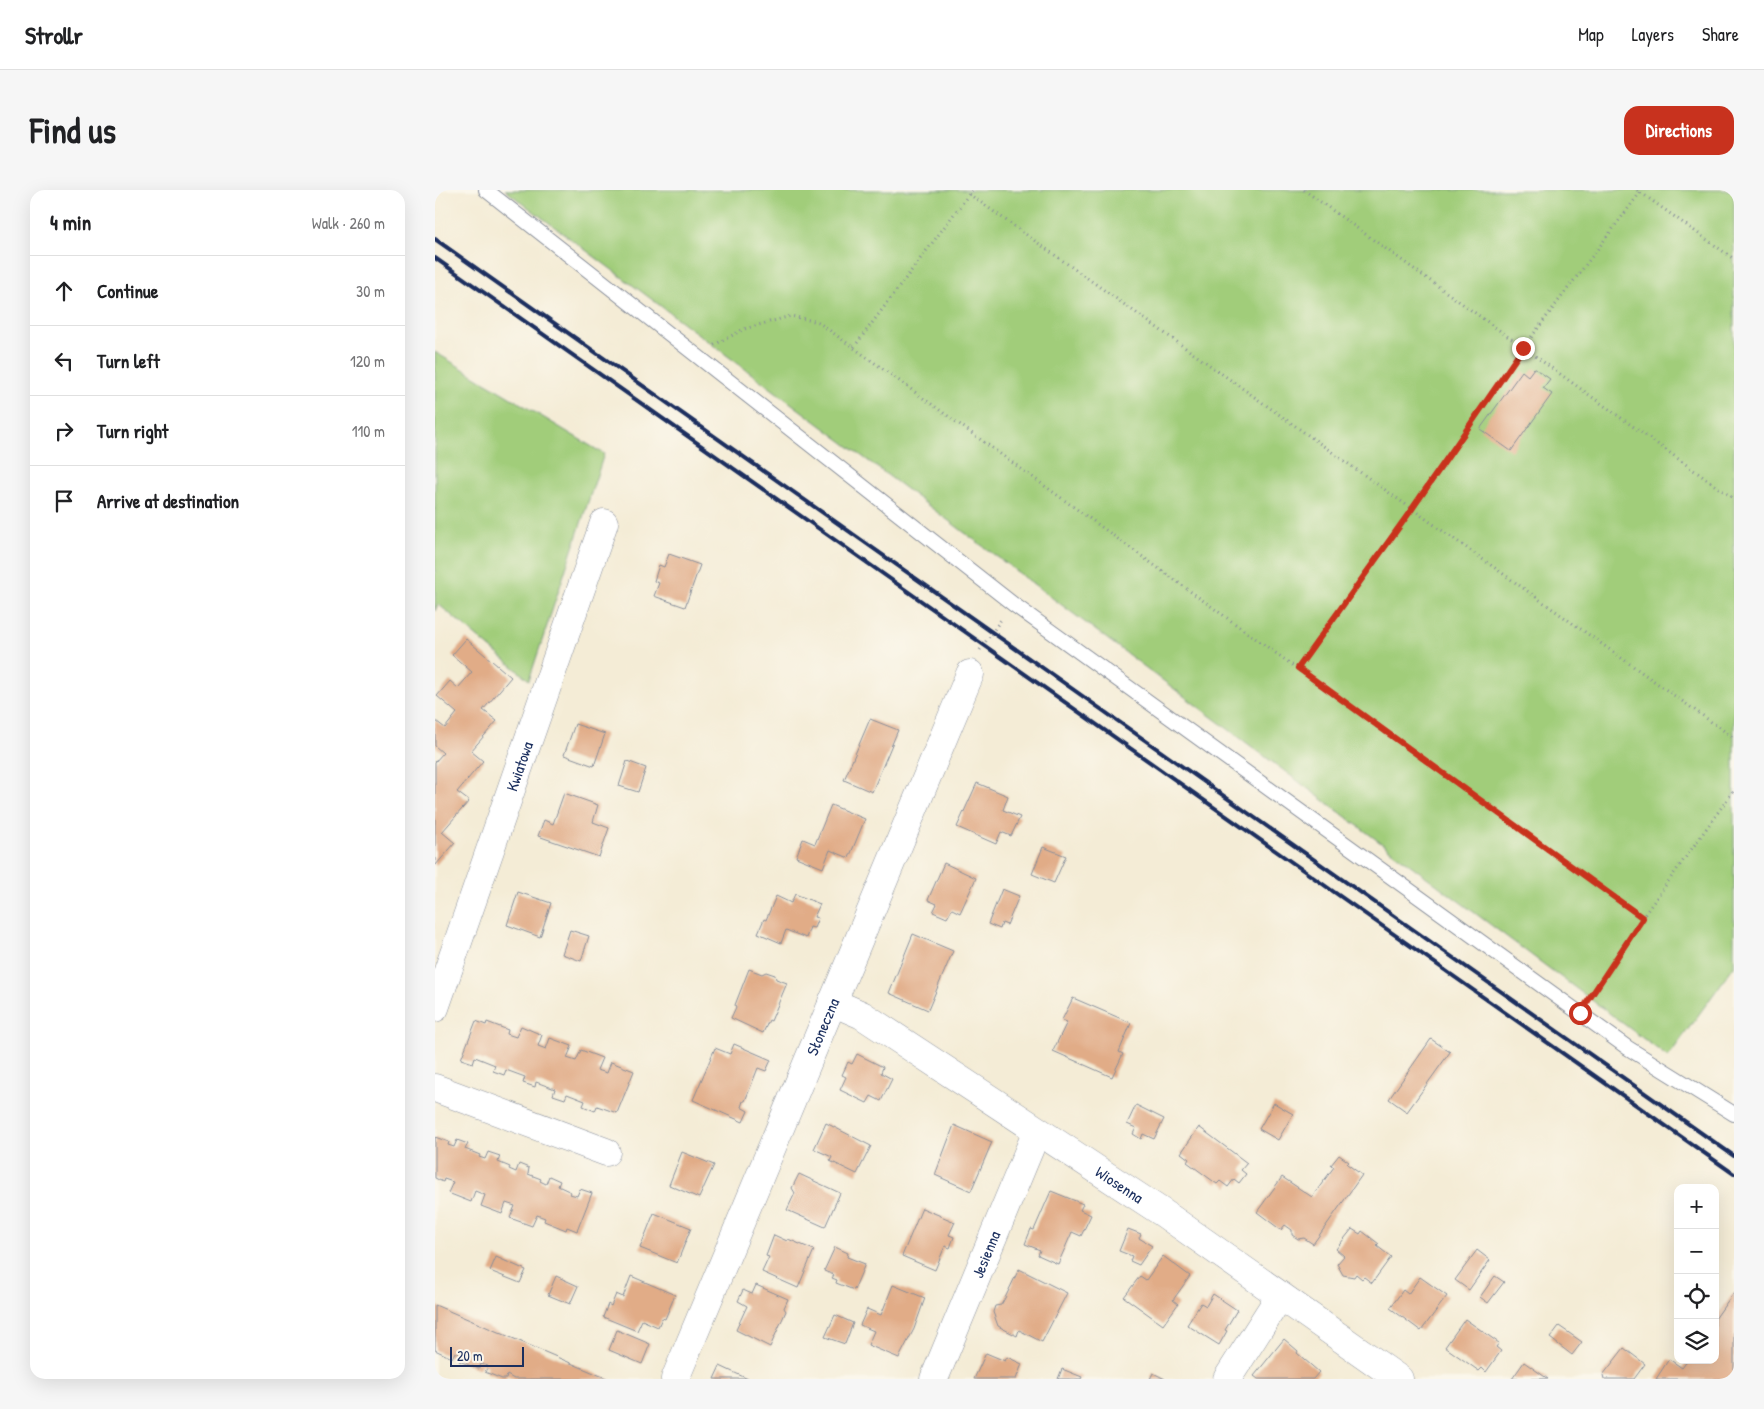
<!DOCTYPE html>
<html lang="en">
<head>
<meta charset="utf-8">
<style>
  body { margin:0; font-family:"Patrick Hand",sans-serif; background:#f6f6f6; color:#202124 }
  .controls { position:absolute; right:15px; bottom:15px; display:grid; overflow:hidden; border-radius:10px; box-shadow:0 5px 20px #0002 }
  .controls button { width:45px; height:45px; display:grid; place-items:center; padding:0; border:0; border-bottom:1px solid #e0e0e0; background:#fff; color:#202124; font:25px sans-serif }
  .scale { position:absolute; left:15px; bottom:12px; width:74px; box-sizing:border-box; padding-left:5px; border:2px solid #1b2f5e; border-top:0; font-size:14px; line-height:18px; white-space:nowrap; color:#1b2f5e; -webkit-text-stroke:4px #fbf7ec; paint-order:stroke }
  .stop { position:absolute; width:15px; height:15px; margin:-11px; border:4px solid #c8321e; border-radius:50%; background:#fff }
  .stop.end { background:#c8321e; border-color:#fff; box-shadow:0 1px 5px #0008 }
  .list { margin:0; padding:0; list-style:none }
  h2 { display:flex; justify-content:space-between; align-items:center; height:65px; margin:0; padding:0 20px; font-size:21px }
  h2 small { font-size:16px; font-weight:400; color:#757577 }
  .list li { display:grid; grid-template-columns:32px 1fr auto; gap:15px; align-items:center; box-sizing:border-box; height:70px; padding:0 20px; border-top:1px solid #e0e0e0 }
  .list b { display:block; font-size:19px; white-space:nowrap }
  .list em { font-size:16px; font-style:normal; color:#757577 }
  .icon { flex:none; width:28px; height:28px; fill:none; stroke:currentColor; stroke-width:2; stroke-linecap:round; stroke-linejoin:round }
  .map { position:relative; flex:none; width:1299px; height:1189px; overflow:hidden; border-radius:15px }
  header { display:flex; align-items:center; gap:30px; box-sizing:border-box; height:70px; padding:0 25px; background:#fff; border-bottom:1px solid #e0e0e0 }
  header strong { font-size:24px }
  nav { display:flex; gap:28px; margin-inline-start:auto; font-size:18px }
  .intro { display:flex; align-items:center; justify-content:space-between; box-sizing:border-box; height:120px; padding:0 30px }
  h1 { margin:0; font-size:35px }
  .button { padding:12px 22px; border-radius:15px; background:#c8321e; color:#fff; font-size:18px; font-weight:700 }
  main { display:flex; gap:30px; padding:0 30px }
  aside { flex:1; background:#fff; border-radius:15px; box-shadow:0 5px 20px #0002 }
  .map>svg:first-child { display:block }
  .green { fill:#a1cd7a; stroke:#5e7e6c }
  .building { fill:#e1ac87 }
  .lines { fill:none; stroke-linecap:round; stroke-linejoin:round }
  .lane-casing { stroke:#888e9a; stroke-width:16 }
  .street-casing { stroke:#888e9a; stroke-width:29 }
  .path { stroke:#888e9a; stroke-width:3; stroke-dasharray:1 4; stroke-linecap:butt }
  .lane { stroke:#fff; stroke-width:14 }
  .street { stroke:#fff; stroke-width:28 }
  .rail { stroke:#1b2f5e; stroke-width:4 }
  .route { stroke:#c8321e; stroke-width:6 }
  .labels { text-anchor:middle; stroke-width:4; stroke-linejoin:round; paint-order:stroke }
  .street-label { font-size:16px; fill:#1b2f5e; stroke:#fbf7ec }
</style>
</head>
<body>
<header>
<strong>Strollr</strong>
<nav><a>Map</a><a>Layers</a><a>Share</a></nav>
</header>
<div class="intro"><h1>Find us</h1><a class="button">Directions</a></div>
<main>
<aside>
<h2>4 min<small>Walk · 260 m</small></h2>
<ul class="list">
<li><svg class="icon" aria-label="ahead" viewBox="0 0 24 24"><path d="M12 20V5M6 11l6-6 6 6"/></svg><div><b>Continue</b></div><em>30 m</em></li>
<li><svg class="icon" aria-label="left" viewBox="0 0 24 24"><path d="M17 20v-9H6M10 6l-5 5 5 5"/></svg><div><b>Turn left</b></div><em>120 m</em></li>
<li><svg class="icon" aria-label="right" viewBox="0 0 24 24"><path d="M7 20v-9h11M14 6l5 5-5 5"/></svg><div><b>Turn right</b></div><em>110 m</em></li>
<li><svg class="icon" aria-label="arrive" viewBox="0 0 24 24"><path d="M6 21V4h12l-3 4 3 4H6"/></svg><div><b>Arrive at destination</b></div></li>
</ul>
</aside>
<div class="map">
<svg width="1299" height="1189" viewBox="0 0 1299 1189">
  <rect width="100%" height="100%" fill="#fbf7ec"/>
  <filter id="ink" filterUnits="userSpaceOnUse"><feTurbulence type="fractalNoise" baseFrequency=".02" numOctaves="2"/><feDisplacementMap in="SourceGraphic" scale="10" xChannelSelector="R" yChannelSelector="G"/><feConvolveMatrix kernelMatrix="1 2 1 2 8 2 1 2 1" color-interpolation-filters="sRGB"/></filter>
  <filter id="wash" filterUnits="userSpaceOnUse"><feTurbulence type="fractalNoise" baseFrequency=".0096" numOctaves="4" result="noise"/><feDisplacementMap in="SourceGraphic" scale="20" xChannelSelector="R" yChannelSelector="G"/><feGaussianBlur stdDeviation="1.12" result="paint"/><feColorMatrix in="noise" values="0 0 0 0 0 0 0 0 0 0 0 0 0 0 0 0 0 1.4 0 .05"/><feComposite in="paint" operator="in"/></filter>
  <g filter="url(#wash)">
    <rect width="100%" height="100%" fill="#f4ecd6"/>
    <path class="green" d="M70 0H1299V776L1233 867Z
      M0 162 169 264 94 490 3 414 0 421Z"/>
    <g id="blocks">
      <path class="building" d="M1099 178 1115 189 1108 198 1117 204 1076 261 1045 239 1087 181 1093 186Z
        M234 364 265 375 250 417 219 406 224 393 219 391 224 375 229 377Z
        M31 449 76 487 48 520 62 531 36 561 48 571 22 602 34 611 7 642 20 653 0 676V572L8 563 0 556V532L1 531 10 538 22 523 2 506 15 491 23 498 37 482 17 465Z
        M435 529 463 540 437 602 409 590Z
        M140 534 170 544 159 576 129 565Z
        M192 571 211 578 203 602 184 596Z
        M542 593 573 606 568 620 585 627 576 646 566 642 561 654 522 637Z
        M129 603 163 615 158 632 174 638 164 667 103 646 109 630 118 634Z
        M396 615 430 629 414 668 395 660 388 678 361 667 368 649 380 654Z
        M608 657 631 666 619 693 597 684Z
        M509 673 541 688 525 723 517 719 512 728 498 722 502 714 493 710Z
        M567 699 584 706 572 735 567 733 565 739 553 734Z
        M83 702 116 713 105 747 72 735Z
        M360 704 385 714 379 727 383 728 379 738 375 737 371 748 351 740 346 753 323 743 329 729 331 730 341 706 356 713Z
        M135 740 154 746 146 771 127 764Z
        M478 744 518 761 493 820 454 803Z
        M314 779 327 784 331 782 340 785 341 789 352 793 336 831 334 830 328 843 296 828 301 817 300 815Z
        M638 808 696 833 684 862 688 864 677 887 618 861 632 832 627 830Z
        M41 831 51 835 52 832 73 840 72 844 81 847 86 836 107 845 103 856 111 859 115 848 137 856 132 868 141 871 146 860 167 868 162 880 172 883 176 872 199 881 182 923 162 916 160 921 148 916 150 911 132 904 130 909 118 905 120 899 101 892 100 897 88 893 90 887 71 880 69 885 58 881 60 875 40 867 38 873 26 869Z
        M996 849 1015 862 972 922 954 909Z
        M299 854 336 870 331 881 323 878 310 911H308L306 917 313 921 308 932 258 910 280 858 295 864Z
        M422 864 448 877 446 883 457 889 446 911 436 906 432 913 405 900 411 887 407 885 413 872 417 874Z
        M839 913 858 924 843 950 824 939Z
        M701 915 729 929 719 949 708 944 706 949 698 944 701 938 692 934Z
        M391 933 436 956 422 984 395 971 397 967 379 959Z
        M519 935 557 952 536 1001 500 985Z
        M764 937 812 973 806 980 811 984 804 993 799 989 793 997 785 991 782 994 752 972 754 969 746 963Z
        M0 947 14 952 13 955 19 957 22 950 33 954 30 959 45 965 44 967 50 969 53 962 65 966 63 972 75 977 74 979 81 982 84 974 94 978 93 984 106 989 105 991 111 994 114 986 125 991 123 996 136 1002 135 1004 142 1006 145 999 157 1003 142 1041 132 1037 131 1040 109 1031 110 1028 102 1025 97 1036 75 1028 80 1016 71 1013 67 1024 46 1016 50 1005 40 1001 36 1012 13 1003 18 992 9 989 8 992 0 988Z
        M247 962 279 975 264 1008 234 995Z
        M904 965 914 972 912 974 927 985 878 1054 869 1048 863 1049 857 1045V1040L850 1035 846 1040 822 1022 847 987 877 1007 899 977 896 975Z
        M364 984 405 1003 390 1037 352 1020 360 1003 357 998Z
        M616 1001 648 1014 645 1020 656 1025 646 1046 637 1042 623 1074 603 1065 605 1060 590 1054 596 1039 599 1040Z
        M487 1018 520 1032 514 1045 519 1047 515 1058 510 1056 500 1080 467 1066Z
        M219 1023 256 1038 242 1073 205 1058Z
        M693 1039 706 1044 704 1048 717 1056 704 1075 695 1071 697 1066 684 1061Z
        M917 1039 925 1044 927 1041 944 1054 942 1056 956 1067 937 1093 929 1087 927 1089 921 1084 919 1087 908 1085 902 1074 909 1066 901 1059Z
        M339 1045 352 1051 353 1049 379 1060 363 1098 327 1082 334 1067 331 1066Z
        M400 1057 413 1063 412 1067 430 1074 419 1100 401 1093 402 1090 397 1088 399 1085 389 1081Z
        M1042 1060 1055 1070 1034 1100 1020 1090Z
        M728 1066 755 1086 738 1110 743 1114 728 1135 689 1107 705 1086 711 1090Z
        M61 1067 91 1080 85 1093 55 1081Z
        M584 1079 632 1103 607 1152 584 1140 582 1146 563 1136 558 1122 560 1116 566 1115 570 1108Z
        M121 1086 143 1096 135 1114 113 1105Z
        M196 1086 240 1105 230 1129 227 1128 223 1137 207 1130 202 1141 168 1127 173 1114 176 1116 181 1104 188 1107Z
        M1060 1086 1069 1092 1053 1113 1045 1107Z
        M985 1087 1012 1106 986 1141 955 1118 968 1100 973 1104Z
        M321 1095 353 1109 349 1118 351 1121 335 1157 301 1140 312 1116 303 1111 308 1100 317 1104Z
        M458 1095 490 1108 479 1139 464 1168 433 1155 439 1141 425 1135 432 1119 446 1125Z
        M1299 1102V1189H1221L1234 1169 1247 1178 1253 1170H1280V1129Z
        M778 1104 802 1120 790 1140 792 1141 784 1155 752 1135 766 1113 771 1116Z
        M0 1115 166 1186 174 1189H79L72 1185 71 1189H67L50 1182 53 1176 46 1174 44 1179 24 1171 26 1165 20 1162 17 1168 0 1160Z
        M400 1125 418 1133 410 1154 390 1147Z
        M1030 1129 1064 1153 1061 1157 1066 1161 1051 1182 1047 1178 1044 1181 1010 1157Z
        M1124 1136 1147 1152 1137 1165 1115 1148Z
        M182 1140 215 1154 207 1174 174 1160Z
        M849 1149 863 1161 862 1163 884 1182 878 1189H823L819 1186Z
        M1189 1158 1210 1174 1199 1189H1169L1168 1185Z
        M551 1163 570 1171 572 1167 587 1174 581 1189H539Z
        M1089 1172 1113 1189H1077Z
        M285 1176 313 1189H279Z
        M627 1179 647 1187 646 1189H623Z
        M718 1183 730 1189H715Z"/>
    </g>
  </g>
  <g filter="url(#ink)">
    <use href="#blocks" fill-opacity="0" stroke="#888e9a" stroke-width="1"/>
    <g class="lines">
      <defs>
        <path id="lane" d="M51 0 578 414 1193 858 1299 924"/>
        <g id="street">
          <path id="s1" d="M397 812 427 825 728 1023 964 1189"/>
          <path id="s2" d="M0 818 169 333"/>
          <path d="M0 898 171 962"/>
          <path id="s3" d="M240 1189 535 484"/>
          <path id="s4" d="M499 1189 602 941"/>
          <path d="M792 1189 845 1106"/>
        </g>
      </defs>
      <use href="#lane" class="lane-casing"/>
      <use href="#street" class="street-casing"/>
      <path class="path" d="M869 0 1299 309
        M1202 0 1299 69
        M534 4 1299 548
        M279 155 309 139 356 126 383 132 1207 728
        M419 157 537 0
        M545 460 567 428
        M863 478 977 319 1088 158 1207 0
        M1155 808 1207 728 1299 600"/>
      <use href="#lane" class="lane"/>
      <use href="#street" class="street"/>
      <path class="rail" d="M0 49 1299 966
        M0 68 1299 984"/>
    </g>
  </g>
  <g class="lines" filter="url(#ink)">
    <path class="route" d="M1088 158 977 319 863 478 1208 728 1145 823"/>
  </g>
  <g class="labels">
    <g class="street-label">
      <text dy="6" stroke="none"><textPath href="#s2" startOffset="256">Kwiatowa</textPath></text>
      <text dy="6" stroke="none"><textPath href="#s3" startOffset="382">Słoneczna</textPath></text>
      <text dy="6" stroke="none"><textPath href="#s1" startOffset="341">Wiosenna</textPath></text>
      <text dy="6" stroke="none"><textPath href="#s4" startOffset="135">Jesienna</textPath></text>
    </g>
  </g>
</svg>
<div class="controls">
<button>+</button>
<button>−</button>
<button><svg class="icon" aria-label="locate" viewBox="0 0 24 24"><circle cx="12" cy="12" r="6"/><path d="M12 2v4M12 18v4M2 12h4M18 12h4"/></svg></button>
<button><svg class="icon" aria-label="layers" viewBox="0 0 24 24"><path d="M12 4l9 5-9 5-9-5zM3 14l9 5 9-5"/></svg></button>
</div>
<div class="scale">20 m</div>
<div class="stop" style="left:1145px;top:823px"></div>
<div class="stop end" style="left:1088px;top:158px"></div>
</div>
</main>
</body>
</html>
